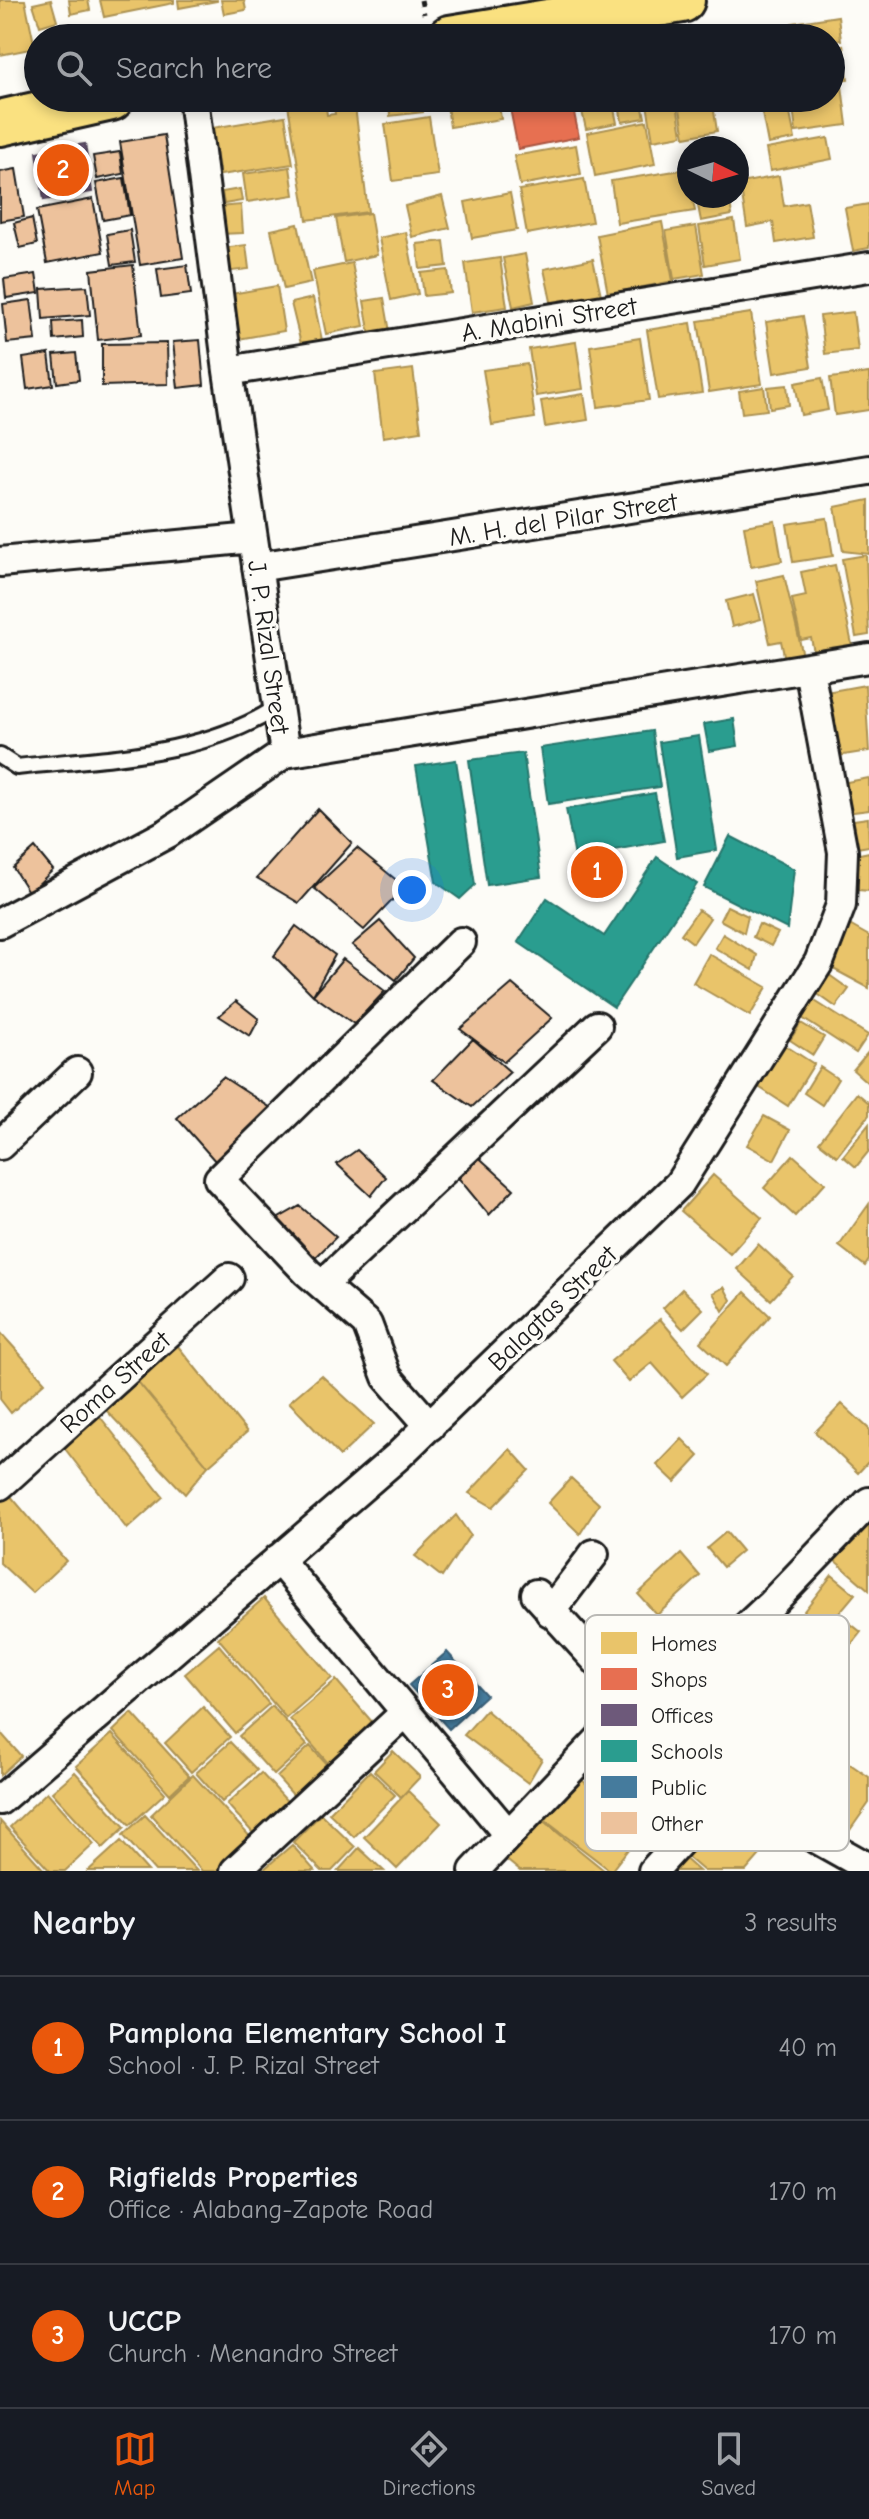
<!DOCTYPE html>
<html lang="en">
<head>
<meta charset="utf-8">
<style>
  body { margin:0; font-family:"Comic Neue",sans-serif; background:#242831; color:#f1f3f6 }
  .compass { position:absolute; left:677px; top:136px; width:72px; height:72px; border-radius:50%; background:#171b24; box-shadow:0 4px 12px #0003; rotate:95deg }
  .you { position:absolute; left:412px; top:890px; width:28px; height:28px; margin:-20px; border:6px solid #fff; border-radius:50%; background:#1a73e8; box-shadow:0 0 0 12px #1a73e833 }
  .badge { display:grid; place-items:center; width:52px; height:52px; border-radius:50%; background:#ea580c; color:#fff; font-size:26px; font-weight:700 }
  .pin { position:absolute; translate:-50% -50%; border:4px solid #fff; box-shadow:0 2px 8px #0006 }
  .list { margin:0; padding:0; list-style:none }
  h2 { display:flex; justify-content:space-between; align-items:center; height:104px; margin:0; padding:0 32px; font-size:34px }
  h2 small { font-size:26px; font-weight:400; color:#9ea1a6 }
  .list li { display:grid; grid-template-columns:52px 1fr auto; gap:24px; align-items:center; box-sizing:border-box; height:144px; padding:0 32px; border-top:2px solid #363941 }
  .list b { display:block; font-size:30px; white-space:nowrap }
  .list p { margin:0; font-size:26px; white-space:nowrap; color:#9ea1a6 }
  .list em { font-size:26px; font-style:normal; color:#9ea1a6 }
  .icon { flex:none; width:44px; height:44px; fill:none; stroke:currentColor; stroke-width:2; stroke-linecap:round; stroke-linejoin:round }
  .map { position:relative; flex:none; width:869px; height:1871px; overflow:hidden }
  .search { position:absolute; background:#171b24; box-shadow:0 4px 12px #0003; left:24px; right:24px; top:24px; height:88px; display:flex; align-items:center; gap:20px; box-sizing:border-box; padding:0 28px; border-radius:44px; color:#9ea1a6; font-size:30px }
  .sheet { height:536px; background:#171b24 }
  nav { display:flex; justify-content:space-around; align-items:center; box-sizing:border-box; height:112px; border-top:2px solid #363941; background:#171b24; font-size:22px; color:#9ea1a6 }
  nav a { display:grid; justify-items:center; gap:4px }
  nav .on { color:#ea580c }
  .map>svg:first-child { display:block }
  .homes { fill:#e9c46a; stroke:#ac9253; stroke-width:2 }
  .shops { fill:#e76f51; stroke:#aa5641; stroke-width:2 }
  .offices { fill:#6d597a; stroke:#55475e; stroke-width:2 }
  .schools { fill:#2a9d8f; stroke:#26766c; stroke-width:2 }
  .public { fill:#457b9d; stroke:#395e76; stroke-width:2 }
  .building { fill:#edc29c; stroke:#1c1c1c; stroke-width:2 }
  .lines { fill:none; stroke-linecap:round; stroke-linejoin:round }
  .service-casing { stroke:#1c1c1c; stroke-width:20 }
  .minor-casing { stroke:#1c1c1c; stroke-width:34 }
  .trunk-casing { stroke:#1c1c1c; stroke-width:50 }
  .path { stroke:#1c1c1c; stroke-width:5; stroke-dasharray:6 6; stroke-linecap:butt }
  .service { stroke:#fdfcf7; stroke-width:14 }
  .minor { stroke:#fdfcf7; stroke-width:28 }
  .trunk { stroke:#fae180; stroke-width:44 }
  .labels { text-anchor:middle; stroke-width:8; stroke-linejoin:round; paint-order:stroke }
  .street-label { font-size:26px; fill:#1c1c1c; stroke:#fdfcf7 }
  .key { fill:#fdfcf7; stroke:#bab9b5; stroke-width:2 }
  .key-label { font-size:22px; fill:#1c1c1c }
</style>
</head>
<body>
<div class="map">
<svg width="869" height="1871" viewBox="0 0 869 1871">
  <rect width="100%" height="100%" fill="#fdfcf7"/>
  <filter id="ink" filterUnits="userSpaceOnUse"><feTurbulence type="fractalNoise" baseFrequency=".0125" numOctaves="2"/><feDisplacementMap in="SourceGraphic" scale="16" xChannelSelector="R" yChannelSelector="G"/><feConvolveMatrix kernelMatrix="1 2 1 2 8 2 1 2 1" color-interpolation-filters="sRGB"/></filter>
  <g filter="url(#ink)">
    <path class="homes" d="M0 0H25L35 48 0 55Z
      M51 0 57 21 40 26 33 4Z
      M69 0H88L90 10 71 14Z
      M100 0H174V3L104 17Z
      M178 0H217V1L179 8Z
      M221 0H244L246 10 224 14Z
      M838 16 841 40 794 38 792 23Z
      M776 28 778 38H714Z
      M843 45 848 79 831 81V47Z
      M842 86 847 125 796 132 792 98H831V88Z
      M333 98H354L368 212 307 220 288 105 325 99 327 115 335 114Z
      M389 98H422L423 112 390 116Z
      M446 98H498L501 119 450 127Z
      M618 98H641L645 118 622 122Z
      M646 98H676L682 135 653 140Z
      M678 98H712L717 131 685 137Z
      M759 98H787L795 139 768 144Z
      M613 104 617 123 586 129 582 111Z
      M285 116 293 164 220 175 212 128Z
      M429 117 438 175 393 181 385 124Z
      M647 121 655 164 595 176 587 133Z
      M828 138 832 159 770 171 766 149Z
      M576 145 581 174 520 185 514 156Z
      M290 167 294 195 247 202 243 174Z
      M688 169 689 196H692L695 211 617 223 611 181Z
      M779 176 784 206 807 202 813 237 776 243 773 222 747 227 740 183Z
      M584 179 592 222 527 234 519 190Z
      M240 189 242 201 224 204 222 192Z
      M510 193 517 230 472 238 465 202Z
      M442 196 450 228 412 237 405 206Z
      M696 196H729L732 215 701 221Z
      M869 204V248L853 251 845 208Z
      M241 205 243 233 220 234 218 207Z
      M370 213 377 255 344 262 336 218Z
      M734 220 740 259 705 265 699 226Z
      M662 222 673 281 608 294 597 235Z
      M298 224 311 283 284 289 271 230Z
      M696 226 704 274 674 279 666 231Z
      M406 232 418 294 391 300 379 238Z
      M444 241 447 266 420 269 417 244Z
      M246 245 249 269 224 272 221 248Z
      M525 254 534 302 513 307 503 258Z
      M500 258 507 307 472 312 465 263Z
      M593 259 601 295 552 306 544 269Z
      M352 263 364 326 326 334 313 271Z
      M448 270 451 293 424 296 421 273Z
      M277 286 284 331 238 339 231 294Z
      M313 298 322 340 301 344 291 303Z
      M384 298 390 332 370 336 364 301Z
      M853 312 858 350 825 354 820 316Z
      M751 313 762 384 709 392 698 321Z
      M803 316 811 367 774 373 766 322Z
      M691 323 702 393 658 399 647 330Z
      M640 338 649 400 598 407 590 346Z
      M576 342 583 389 536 396 529 349Z
      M527 364 535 418 492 425 483 370Z
      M413 369 421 431 383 437 375 374Z
      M869 373V410L835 415 830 378Z
      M822 378 828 410 801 415 795 383Z
      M787 385 789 405 770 408 768 387Z
      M764 387 767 410 742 413 739 391Z
      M584 394 588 420 545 427 541 401Z
      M869 500V554L843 551 835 507Z
      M827 518 833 556 793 562 787 524Z
      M775 521 782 561 751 567 744 526Z
      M866 555 869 635 856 637 842 559Z
      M835 565 853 649 815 657 811 638 801 640 792 599 806 596 801 572Z
      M784 575 803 656 785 660 781 641 770 643 756 581Z
      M754 594 761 619 732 627 726 601Z
      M865 685 869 751 837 756 826 692Z
      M869 778V810L846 813 841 783Z
      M868 818 869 846 851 849 846 821Z
      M869 852V891L858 890 850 856Z
      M727 906 748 916 744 933 720 920Z
      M698 910 710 918 693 943 681 934Z
      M846 923 869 936V988L824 964Z
      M759 924 778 933 771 946 753 937Z
      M723 934 757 955 753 970 715 948Z
      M709 954 767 987 750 1016 693 983Z
      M825 972 849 989 836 1007 812 990Z
      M810 998 868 1035 856 1053 799 1016Z
      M801 1023 824 1037 813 1055 790 1040Z
      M780 1042 814 1064 788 1106 754 1084Z
      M869 1051V1084L853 1070Z
      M820 1067 838 1079 822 1105 804 1093Z
      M857 1093 869 1103V1115L837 1156 819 1142Z
      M764 1116 790 1130 774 1160 747 1145Z
      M869 1124V1151L856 1167 843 1156Z
      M793 1155 825 1183 795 1216 764 1188Z
      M713 1175 762 1218 730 1254 681 1211Z
      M869 1204V1260L865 1266 839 1246Z
      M758 1244 793 1276 771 1300 737 1269Z
      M724 1287 731 1300 723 1311 713 1293Z
      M682 1289 703 1309 683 1329 663 1308Z
      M745 1292 770 1316 726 1366 700 1342Z
      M660 1319 707 1374 682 1397 652 1363 629 1382 611 1361Z
      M0 1332 45 1382 11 1413 0 1399Z
      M173 1340 247 1432 208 1466 134 1377Z
      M321 1375 374 1424 340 1456 289 1402Z
      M134 1377 208 1466 185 1494 104 1408Z
      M842 1404 869 1429V1461L858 1473 815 1432Z
      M98 1414 163 1497 127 1529 59 1441Z
      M682 1439 699 1456 675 1482 657 1465Z
      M510 1449 529 1470 493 1507 469 1493Z
      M571 1478 599 1504 580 1534 548 1503Z
      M9 1494 66 1561 32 1593 0 1563V1501Z
      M456 1515 470 1535 442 1577 415 1556Z
      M869 1519V1590L834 1560Z
      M726 1532 742 1551 723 1567 707 1548Z
      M681 1554 700 1576 657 1615 638 1594Z
      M832 1575 855 1594 838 1614 861 1632 849 1647 804 1611Z
      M264 1598 332 1678 286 1718 218 1638Z
      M219 1645 269 1704 235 1733 185 1674Z
      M336 1680 379 1730 334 1770 290 1719Z
      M272 1706 307 1745 274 1775 239 1736Z
      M203 1707 230 1737 191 1772 165 1743Z
      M486 1710 542 1759 528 1783 464 1735Z
      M132 1713 189 1776 170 1794 113 1731Z
      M0 1732 21 1756 0 1775Z
      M112 1734 165 1793 130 1825 76 1766Z
      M230 1742 257 1770 222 1802 196 1773Z
      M310 1746 337 1776 304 1807 277 1777Z
      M393 1751 420 1777 401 1797 374 1771Z
      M600 1751 662 1802 643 1826 581 1775Z
      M844 1760 869 1777V1803L848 1833 810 1808Z
      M370 1771 395 1795 354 1837 329 1813Z
      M75 1772 125 1827 103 1848 52 1792Z
      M572 1772 643 1830 611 1871 538 1815Z
      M261 1773 297 1812 263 1844 227 1804Z
      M193 1775 254 1841 221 1871H202L151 1815Z
      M408 1791 441 1823 397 1869 364 1837Z
      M47 1792 94 1844 65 1871H50L10 1827Z
      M730 1802 773 1840 746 1871H704L684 1854Z
      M321 1814 355 1847 332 1871H322L293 1842Z
      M145 1815 197 1871H155L123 1835Z
      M536 1815 605 1871H520L503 1857Z
      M0 1821 45 1871H0Z
      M121 1841 148 1871H88Z
      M292 1845 315 1871H264L263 1870Z
      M359 1848 384 1871H338Z
      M682 1856 699 1871H669Z"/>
    <path class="shops" d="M508 98H571L579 137 518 149Z"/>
    <path class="offices" d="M85 144 92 192 44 200 37 152Z"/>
    <path class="schools" d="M734 719 738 746 709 751 704 724Z
      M652 731 660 787 548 804 540 748Z
      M699 736 717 850 677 857 659 742Z
      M523 753 541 877 487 885 469 760Z
      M456 760 475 885 460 899 436 882 416 766Z
      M655 793 664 841 575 857 566 809Z
      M730 836 794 869 787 929 704 887Z
      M657 857 697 884 614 1007 518 942 547 898 604 936Z"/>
    <path class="public" d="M447 1652 486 1695 449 1729 409 1685Z"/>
    <path class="building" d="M164 135 183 258 140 265 120 142Z
      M120 152 123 174 97 179 93 156Z
      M16 169 24 217 0 221V172Z
      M124 178 130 215 103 220 96 183Z
      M93 199 103 252 47 263 37 210Z
      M32 218 37 244 20 248 14 223Z
      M130 230 135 262 112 265 107 234Z
      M133 265 141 335 98 340 91 270Z
      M187 265 191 294 161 298 157 269Z
      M36 274 39 293 6 298 4 279Z
      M87 286 90 315 43 319 41 289Z
      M31 300 36 340 7 343 3 304Z
      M82 320 83 337 54 340 53 322Z
      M200 340 204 385 178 388 173 342Z
      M167 343 168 384 102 386V344Z
      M76 353 79 380 57 383 54 355Z
      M49 354 53 385 27 389 23 358Z
      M318 809 352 843 299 903 257 878Z
      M35 848 53 870 29 893 13 868Z
      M357 848 405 887 364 930 314 888Z
      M380 921 414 958 396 980 352 945Z
      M296 926 335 955 313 995 274 956Z
      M343 959 385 991 354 1024 313 995Z
      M512 984 552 1018 504 1062 460 1029Z
      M236 1001 259 1019 250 1036 219 1016Z
      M473 1039 510 1072 472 1107 433 1080Z
      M223 1077 271 1108 216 1162 177 1118Z
      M357 1150 386 1177 371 1196 337 1164Z
      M473 1152 514 1189 489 1215 451 1169Z
      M300 1206 336 1237 313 1260 272 1222Z"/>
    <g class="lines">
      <defs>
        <path id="service" d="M0 756 17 767C104 757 200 757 276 708"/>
        <path id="minor" d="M193 98 228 371 285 753
          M228 371 869 267
          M0 562 253 538
          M257 567 869 470
          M0 923 168 833 285 753 869 658
          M0 1145 77 1072
          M322 1285 597 1026
          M430 1426 387 1377 367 1324 307 1272 219 1179 461 942
          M0 1485 229 1278
          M278 1559 507 1833
          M536 1594 649 1718 728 1789 869 1868
          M550 1612 594 1554
          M649 1718 771 1604 869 1502
          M0 1800 398 1456 679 1184 819 962 841 905 843 852 809 669
          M235 1871 406 1712
          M474 1871 634 1703
          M653 1871 728 1789"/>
        <path id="trunk" d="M450 38 682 0
          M0 123 111 98"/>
      </defs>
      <use href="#service" class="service-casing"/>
      <use href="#minor" class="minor-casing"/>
      <use href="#trunk" class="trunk-casing"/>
      <path class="path" d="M421 0 424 14"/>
      <use href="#service" class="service"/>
      <use href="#minor" class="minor"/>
      <use href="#trunk" class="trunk"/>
    </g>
  </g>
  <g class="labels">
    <g class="street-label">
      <text transform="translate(549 319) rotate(-9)" y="9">A. Mabini Street</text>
      <text transform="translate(563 519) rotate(-9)" y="9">M. H. del Pilar Street</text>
      <text transform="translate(269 647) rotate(82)" y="9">J. P. Rizal Street</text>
      <text transform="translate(552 1308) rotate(-44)" y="9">Balagtas Street</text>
      <text transform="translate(115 1382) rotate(-42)" y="9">Roma Street</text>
    </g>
  </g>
  <rect x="585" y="1615" width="264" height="236" rx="12" class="key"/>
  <rect x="601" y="1632" width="36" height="22" fill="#e9c46a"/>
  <rect x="601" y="1668" width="36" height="22" fill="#e76f51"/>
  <rect x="601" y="1704" width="36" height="22" fill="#6d597a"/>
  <rect x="601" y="1740" width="36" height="22" fill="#2a9d8f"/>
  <rect x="601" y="1776" width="36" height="22" fill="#457b9d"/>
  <rect x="601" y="1812" width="36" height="22" fill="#edc29c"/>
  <g class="key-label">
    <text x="651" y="1651">Homes</text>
    <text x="651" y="1687">Shops</text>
    <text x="651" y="1723">Offices</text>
    <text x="651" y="1759">Schools</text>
    <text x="651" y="1795">Public</text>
    <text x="651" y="1831">Other</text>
  </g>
</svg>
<svg class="compass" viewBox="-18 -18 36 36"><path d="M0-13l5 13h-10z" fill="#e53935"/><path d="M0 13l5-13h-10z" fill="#9ea1a6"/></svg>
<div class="you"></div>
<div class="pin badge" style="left:597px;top:872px">1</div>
<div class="pin badge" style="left:63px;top:170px">2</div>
<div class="pin badge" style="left:448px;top:1690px">3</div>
<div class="search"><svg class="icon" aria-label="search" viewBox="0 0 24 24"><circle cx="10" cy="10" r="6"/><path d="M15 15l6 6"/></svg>Search here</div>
</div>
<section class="sheet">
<h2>Nearby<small>3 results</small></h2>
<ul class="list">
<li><span class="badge">1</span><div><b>Pamplona Elementary School I</b><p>School · J. P. Rizal Street</p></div><em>40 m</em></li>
<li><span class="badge">2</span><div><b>Rigfields Properties</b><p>Office · Alabang-Zapote Road</p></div><em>170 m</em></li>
<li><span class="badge">3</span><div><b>UCCP</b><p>Church · Menandro Street</p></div><em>170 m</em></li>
</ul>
</section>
<nav>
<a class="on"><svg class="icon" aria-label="map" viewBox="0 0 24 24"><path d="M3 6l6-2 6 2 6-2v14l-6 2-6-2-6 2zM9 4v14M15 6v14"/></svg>Map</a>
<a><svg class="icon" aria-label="directions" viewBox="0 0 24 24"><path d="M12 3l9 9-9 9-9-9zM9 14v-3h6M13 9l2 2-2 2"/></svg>Directions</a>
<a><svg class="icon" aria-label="saved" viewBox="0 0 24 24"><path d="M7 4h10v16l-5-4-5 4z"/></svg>Saved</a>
</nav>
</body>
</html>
